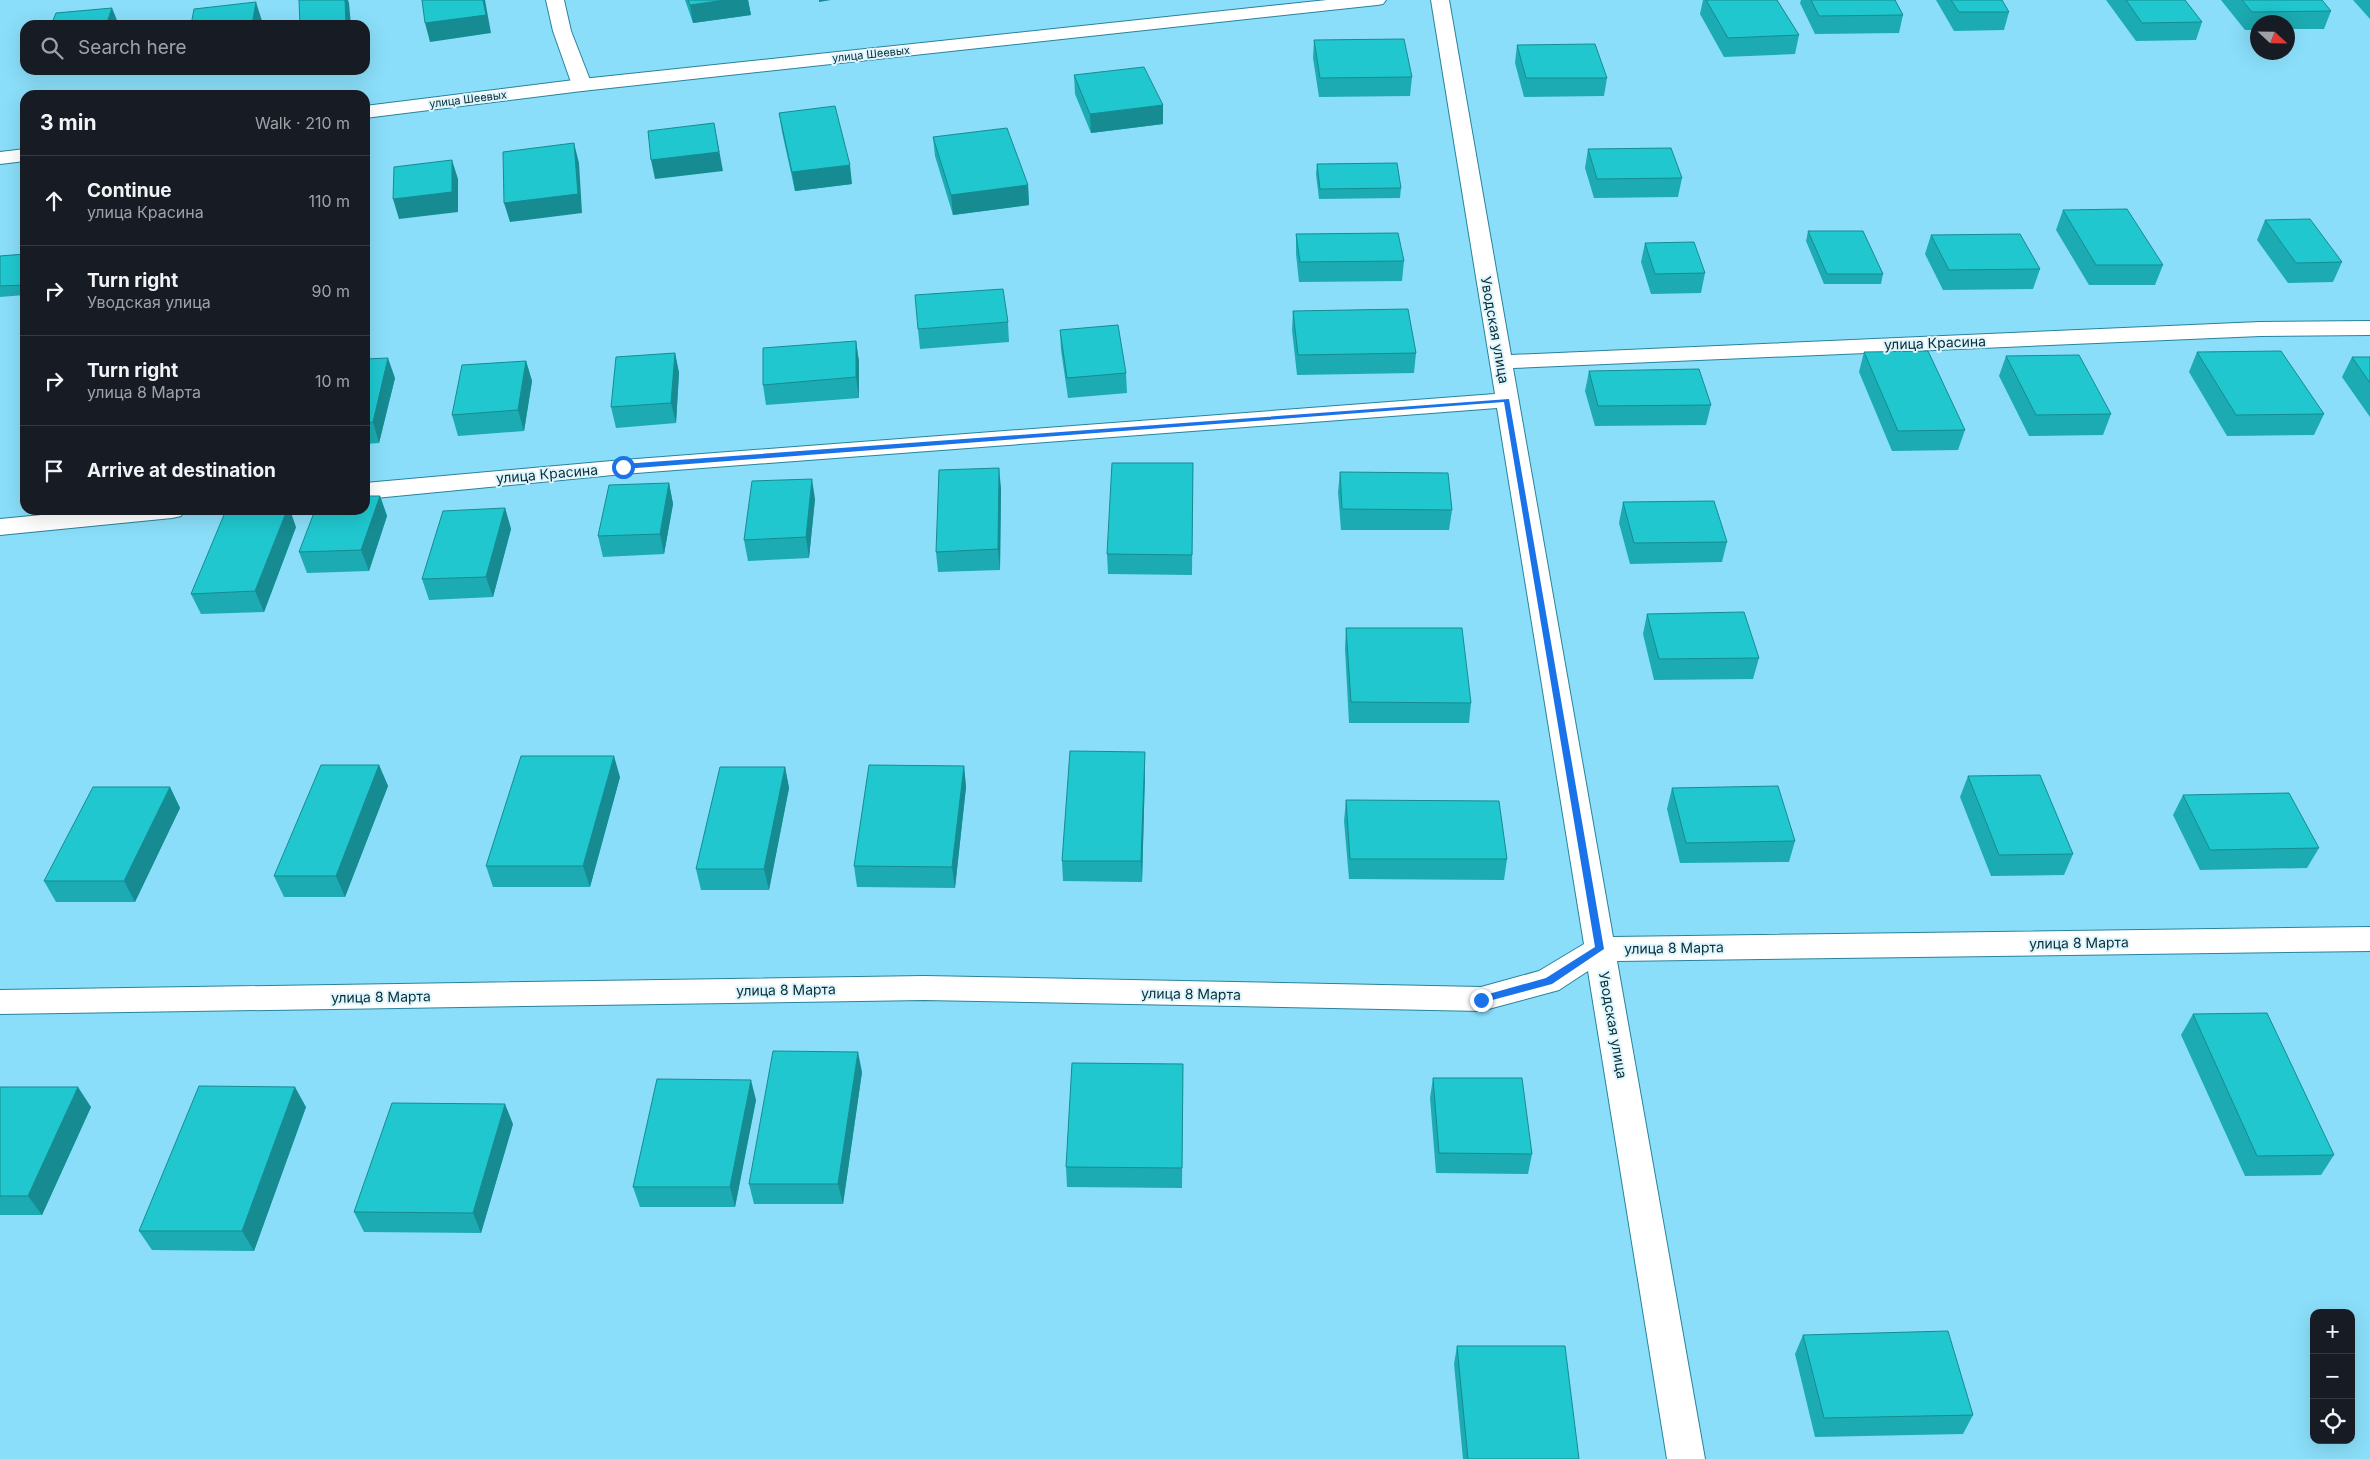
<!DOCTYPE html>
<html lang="en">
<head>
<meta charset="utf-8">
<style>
  body { margin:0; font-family:Inter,sans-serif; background:#20242c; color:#f1f3f6 }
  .controls { position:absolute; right:15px; bottom:15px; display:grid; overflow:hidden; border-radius:10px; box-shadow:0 5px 20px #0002 }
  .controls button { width:45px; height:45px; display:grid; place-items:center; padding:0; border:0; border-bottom:1px solid #363941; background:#171b24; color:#f1f3f6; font:25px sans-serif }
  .compass { position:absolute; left:2250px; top:15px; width:45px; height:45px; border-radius:50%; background:#171b24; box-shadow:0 5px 20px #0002; rotate:112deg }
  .stop { position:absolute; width:15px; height:15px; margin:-11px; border:4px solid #1a73e8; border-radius:50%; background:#fff }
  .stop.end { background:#1a73e8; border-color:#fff; box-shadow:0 1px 5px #0008 }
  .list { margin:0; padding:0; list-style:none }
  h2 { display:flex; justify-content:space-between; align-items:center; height:65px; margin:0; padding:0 20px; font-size:21px }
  h2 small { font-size:16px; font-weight:400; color:#9ea1a6 }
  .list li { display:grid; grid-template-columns:32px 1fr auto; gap:15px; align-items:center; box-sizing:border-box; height:90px; padding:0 20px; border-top:1px solid #363941 }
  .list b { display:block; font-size:19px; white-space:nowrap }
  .list p { margin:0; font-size:16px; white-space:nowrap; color:#9ea1a6 }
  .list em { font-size:16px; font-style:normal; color:#9ea1a6 }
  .icon { flex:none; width:28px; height:28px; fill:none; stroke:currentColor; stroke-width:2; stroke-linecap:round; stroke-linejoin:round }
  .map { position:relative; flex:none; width:2370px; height:1459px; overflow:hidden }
  .search { position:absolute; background:#171b24; box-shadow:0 5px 20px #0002; left:20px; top:20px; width:350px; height:55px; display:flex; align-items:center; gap:12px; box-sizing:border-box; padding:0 18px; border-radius:15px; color:#9ea1a6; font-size:19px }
  .panel { position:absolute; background:#171b24; box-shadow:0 5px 20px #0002; left:20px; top:90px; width:350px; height:425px; border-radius:15px }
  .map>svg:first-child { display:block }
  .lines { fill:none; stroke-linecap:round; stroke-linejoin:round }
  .minor-casing { stroke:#29839c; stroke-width:2 }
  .secondary-casing { stroke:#29839c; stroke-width:2 }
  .minor { fill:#fff; fill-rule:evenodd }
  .secondary { fill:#fff; fill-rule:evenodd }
  .wall { fill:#1cabb2 }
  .shaded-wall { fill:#168b91 }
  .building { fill:#20c7cf; stroke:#168b91 }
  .route { fill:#1a73e8 }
  .labels { text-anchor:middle; stroke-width:4; stroke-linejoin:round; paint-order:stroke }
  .far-street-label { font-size:11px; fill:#082e38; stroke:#def5fd }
  .street-label { font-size:14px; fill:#082e38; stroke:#def5fd }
</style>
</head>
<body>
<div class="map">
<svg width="2370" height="1459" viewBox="0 0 2370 1459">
  <rect width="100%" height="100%" fill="#8adef9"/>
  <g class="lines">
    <defs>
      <path id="minor" d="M546 0H564L571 31 592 85 589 89 582 91 575 89 572 85 553 31Z
        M1431 0H1449L1511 355 2260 322 2370 321V335L2260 336 1513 368 1613 937 2370 927V951L1617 961 1705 1459H1667L1588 971 1559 990 1481 1011 924 1000 0 1014V990L924 976 1481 987 1539 971 1584 944 1497 408 623 474 365 499V483L623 460 1495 394Z
        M93 510H184L181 516 172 518 0 535V519Z"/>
      <path id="secondary" d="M1327 0H1386L1383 4 1377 5 582 91 365 118V106L582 79Z
        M25 149V161L0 164V152Z"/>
    </defs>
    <use href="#minor" class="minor-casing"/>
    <use href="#secondary" class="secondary-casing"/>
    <use href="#minor" class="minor"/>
    <use href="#secondary" class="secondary"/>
  </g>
  <path class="wall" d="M685 0H748L751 15 693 23Z
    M1703 0H1777L1799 35 1795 54 1724 57 1700 14Z
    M1801 0H1895L1903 15 1899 33 1815 34 1800 3Z
    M1936 0H2002L2009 12 2004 30 1954 31Z
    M2106 0H2185L2202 22 2196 40 2136 41Z
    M2221 0H2322L2331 11 2324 29H2288V22H2258V30H2245Z
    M2353 0H2370V19Z
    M1314 40 1412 77 1410 96 1319 97 1313 58Z
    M1517 45 1607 78 1604 96 1524 97 1515 63Z
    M45 70H90L46 74Z
    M1074 75 1163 105V124L1091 133 1075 94Z
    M779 113 852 184 795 191 782 132Z
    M933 137 1028 185 1029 205 953 215 935 156Z
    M1588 149 1682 178 1678 197 1594 198 1585 168Z
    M1317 164 1401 188 1400 198 1319 199 1316 174Z
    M2063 210 2163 265 2155 285H2089L2056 230Z
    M2265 220 2342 262 2333 282 2288 283 2257 240Z
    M1808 231 1883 274 1881 284H1824L1806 241Z
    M1296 234 1404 261 1402 281 1299 282 1296 254Z
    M1931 235 2040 269 2033 289 1943 290 1925 254Z
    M1645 243 1705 273 1701 293 1651 294 1641 262Z
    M25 254V295L0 297V256Z
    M1293 311 1416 353 1414 373 1297 375 1292 330Z
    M1008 322 1009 342 920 349 918 329Z
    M1060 330 1126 373 1127 393 1068 398 1061 350Z
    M856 341 859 362V398L766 405 763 385Z
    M1864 352 1965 430 1958 450 1892 451 1859 372Z
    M2197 352 2324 414 2314 435 2227 436 2189 372Z
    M675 353 679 373 676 423 616 428 611 407Z
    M2006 356 2111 414 2103 435 2029 436 1999 376Z
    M2352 357H2370V417L2342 377Z
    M365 359 395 378 379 443 365 444Z
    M526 361 532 381 524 431 458 436 452 415Z
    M1589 371 1711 405 1706 425 1595 426 1585 391Z
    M1193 463 1192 575 1108 574 1107 554Z
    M1340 472 1452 510 1449 530H1341L1338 492Z
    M669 483 673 504 664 554 603 557 598 536Z
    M1001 488 1000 570 938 572 936 552Z
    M380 496 387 516 369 571 307 573 299 552Z
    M815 499 809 558 748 561 744 540Z
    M1623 502 1727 542 1722 562 1630 564 1619 523Z
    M505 508 511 529 493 597 429 600 422 579Z
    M296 527 264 612 201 614 191 594Z
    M1647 614 1759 658 1753 679 1654 680 1643 634Z
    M1346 628 1471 703 1469 723H1349L1345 649Z
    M379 765 388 786 345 897H284L274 876Z
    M964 766 966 787 955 888 857 887 854 866Z
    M785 767 789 788 769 890H701L696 869Z
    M1145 772 1142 882 1063 881 1062 861Z
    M1968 776 2073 854 2064 875 1991 876 1960 797Z
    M620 777 590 887H493L486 866Z
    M170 787 180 808 135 902H56L44 881Z
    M1672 788 1795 841 1789 862 1680 863 1667 809Z
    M2183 795 2319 848 2307 868 2200 870 2173 815Z
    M1346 800 1507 859 1504 880 1349 879 1344 821Z
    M2193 1014 2334 1155 2321 1175 2245 1176 2181 1035Z
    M1183 1064 1182 1188 1067 1187 1066 1167Z
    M862 1072 843 1204H754L749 1184Z
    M1433 1078 1532 1154 1528 1174 1436 1173 1430 1098Z
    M0 1087 91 1107 42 1215H0Z
    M756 1100 735 1207H640L633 1187Z
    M306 1107 254 1251 152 1250 139 1231Z
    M513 1124 481 1233 364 1232 354 1212Z
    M1803 1335 1973 1415 1963 1434 1815 1437 1795 1354Z
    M1457 1346 1579 1459H1463L1454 1364Z"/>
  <path class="shaded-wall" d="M345 0H348L349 3 351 25H346Z
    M483 0H485L491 33 430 42 425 23Z
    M725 0H748L751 15 693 23 690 5Z
    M819 0H831L819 2Z
    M256 2 262 21 261 25H252Z
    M112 8 119 25H106Z
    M1163 105V124L1091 133 1090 114Z
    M714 123 723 171 655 179 651 160Z
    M574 143 579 163 582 213 510 222 504 203Z
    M452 160 458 179V212L399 219 393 199Z
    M850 165 852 184 795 191 792 172Z
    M1028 185 1029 205 953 215 951 195Z
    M856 341 859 362V398L856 377Z
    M675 353 679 373 676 423 671 403Z
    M388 358 395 378 379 443 373 422Z
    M526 361 532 381 524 431 518 410Z
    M999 468 1001 488 1000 570 998 549Z
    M812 479 815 499 809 558 806 537Z
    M669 483 673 504 664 554 660 534Z
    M380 496 387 516 369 571 361 550Z
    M505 508 511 529 493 597 486 577Z
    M287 510H290L296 527 264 612 255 591Z
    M1145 752V772L1142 882 1141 861Z
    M614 756 620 777 590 887 583 866Z
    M379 765 388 786 345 897 336 876Z
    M964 766 966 787 955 888 952 867Z
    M785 767 789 788 769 890 764 869Z
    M170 787 180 808 135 902 124 881Z
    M858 1052 862 1072 843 1204 838 1184Z
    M751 1080 756 1100 735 1207 730 1187Z
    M78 1087 91 1107 42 1215 28 1196Z
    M295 1087 306 1107 254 1251 242 1231Z
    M505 1104 513 1124 481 1233 473 1213Z"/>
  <path class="building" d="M299 0H345L346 25H300Z
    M422 0H483L486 15 425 23Z
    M688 0H725L690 5Z
    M1706 0H1777L1799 35 1728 38Z
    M1811 0H1895L1903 15 1819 16Z
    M1951 0H2002L2009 12H1959Z
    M2126 0H2185L2202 22 2142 23Z
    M2242 0H2322L2331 11 2252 12Z
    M256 2 252 25H191L194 9Z
    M112 8 106 25H51L56 13Z
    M1404 39 1412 77 1320 78 1314 40Z
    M1595 44 1607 78H1526L1517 45Z
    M1144 67 1163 105 1090 114 1074 75Z
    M835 106 850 165 792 172 779 113Z
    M714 123 719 152 651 160 648 131Z
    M1007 128 1028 185 951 195 933 137Z
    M574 143 578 194 504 203 503 152Z
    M1671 148 1682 178 1597 179 1588 149Z
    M452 160V192L393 199 394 167Z
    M1397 163 1401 188 1320 189 1317 164Z
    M2127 209 2163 265H2096L2063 210Z
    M2310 219 2342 262 2296 263 2265 220Z
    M1808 231H1863L1883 274H1827Z
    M1398 233 1404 261 1300 262 1296 234Z
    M2020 234 2040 269 1949 270 1931 235Z
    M1694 242 1705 273 1655 274 1645 243Z
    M25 254V285L0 286V256Z
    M1003 289 1008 322 918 329 915 295Z
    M1408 309 1416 353 1298 355 1293 311Z
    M1118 325 1126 373 1067 378 1060 330Z
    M856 341V377L763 385V348Z
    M1928 351 1965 430 1898 431 1864 352Z
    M2281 351 2324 414 2236 415 2197 352Z
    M675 353 671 403 611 407 616 357Z
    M2079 355 2111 414 2036 415 2006 356Z
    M2352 357H2370V383Z
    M388 358 373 422 365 423V359Z
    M526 361 518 410 452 415 462 365Z
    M1699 369 1711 405 1598 406 1589 371Z
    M1112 463H1193L1192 555 1107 554Z
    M999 468 998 549 936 552 939 470Z
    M1340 472 1448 473 1452 510 1342 509Z
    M812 479 806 537 744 540 752 481Z
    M669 483 660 534 598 536 609 485Z
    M365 496H380L361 550 299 552 315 510H365Z
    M1714 501 1727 542 1634 543 1623 502Z
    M505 508 486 577 422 579 443 511Z
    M226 510H287L255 591 191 594Z
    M1744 612 1759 658 1659 659 1647 614Z
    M1346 628H1462L1471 703 1351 702Z
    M1070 751 1145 752 1141 861H1062Z
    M521 756H614L583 866H486Z
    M321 765H379L336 876H274Z
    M869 765 964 766 952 867 854 866Z
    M720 767H785L764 869H696Z
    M2040 775 2073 854 1999 855 1968 776Z
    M1778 786 1795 841 1686 843 1672 788Z
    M93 787H170L124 881H44Z
    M2289 793 2319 848 2210 850 2183 795Z
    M1346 800 1499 801 1507 859H1350Z
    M2267 1013 2334 1155 2257 1156 2193 1014Z
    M773 1051 858 1052 838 1184H749Z
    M1072 1063 1183 1064 1182 1168 1066 1167Z
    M1433 1078H1522L1532 1154 1439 1153Z
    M657 1079 751 1080 730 1187H633Z
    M199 1086 295 1087 242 1231H139Z
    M0 1087H78L28 1196H0Z
    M392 1103 505 1104 473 1213 354 1212Z
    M1948 1331 1973 1415 1824 1418 1803 1335Z
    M1457 1346H1565L1579 1459H1468Z"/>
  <path class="route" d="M1509 399 1604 949 1552 984 1481 1003 1476 1000 1478 997 1546 978 1595 947 1504 402 623 469 620 467 623 464Z"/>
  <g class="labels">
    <g class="far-street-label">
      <text transform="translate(871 54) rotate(-6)" y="4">улица Шеевых</text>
      <text transform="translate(468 99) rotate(-7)" y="4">улица Шеевых</text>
    </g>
    <g class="street-label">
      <text transform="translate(1495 330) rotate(80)" y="5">Уводская улица</text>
      <text transform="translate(1935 343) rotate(-2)" y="5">улица Красина</text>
      <text transform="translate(547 474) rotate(-5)" y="5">улица Красина</text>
      <text transform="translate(2079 943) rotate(-1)" y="5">улица 8 Марта</text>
      <text transform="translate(1674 948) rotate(-1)" y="5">улица 8 Марта</text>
      <text transform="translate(786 990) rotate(-1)" y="5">улица 8 Марта</text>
      <text transform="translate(1191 994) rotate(1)" y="5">улица 8 Марта</text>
      <text transform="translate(381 997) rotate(-1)" y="5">улица 8 Марта</text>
      <text transform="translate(1613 1025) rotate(80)" y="5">Уводская улица</text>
    </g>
  </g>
</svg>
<div class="controls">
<button>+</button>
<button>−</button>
<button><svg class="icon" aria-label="locate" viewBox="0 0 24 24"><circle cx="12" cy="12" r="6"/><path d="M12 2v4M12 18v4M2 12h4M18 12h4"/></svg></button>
</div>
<svg class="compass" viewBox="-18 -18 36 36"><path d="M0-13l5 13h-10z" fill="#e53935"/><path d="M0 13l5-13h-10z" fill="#9ea1a6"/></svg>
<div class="stop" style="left:623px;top:467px"></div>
<div class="stop end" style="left:1481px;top:1000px"></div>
<div class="search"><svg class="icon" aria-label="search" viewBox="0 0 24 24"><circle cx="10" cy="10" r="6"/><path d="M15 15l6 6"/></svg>Search here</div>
<section class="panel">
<h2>3 min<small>Walk · 210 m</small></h2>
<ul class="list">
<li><svg class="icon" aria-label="ahead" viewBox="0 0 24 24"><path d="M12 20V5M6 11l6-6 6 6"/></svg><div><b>Continue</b><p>улица Красина</p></div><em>110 m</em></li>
<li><svg class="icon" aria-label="right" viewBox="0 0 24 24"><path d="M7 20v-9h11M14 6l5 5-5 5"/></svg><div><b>Turn right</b><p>Уводская улица</p></div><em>90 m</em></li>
<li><svg class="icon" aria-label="right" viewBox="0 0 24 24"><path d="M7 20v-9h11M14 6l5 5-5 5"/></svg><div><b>Turn right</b><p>улица 8 Марта</p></div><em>10 m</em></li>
<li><svg class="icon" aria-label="arrive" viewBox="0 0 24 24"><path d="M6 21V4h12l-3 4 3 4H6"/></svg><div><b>Arrive at destination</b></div></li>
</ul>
</section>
</div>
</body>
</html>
